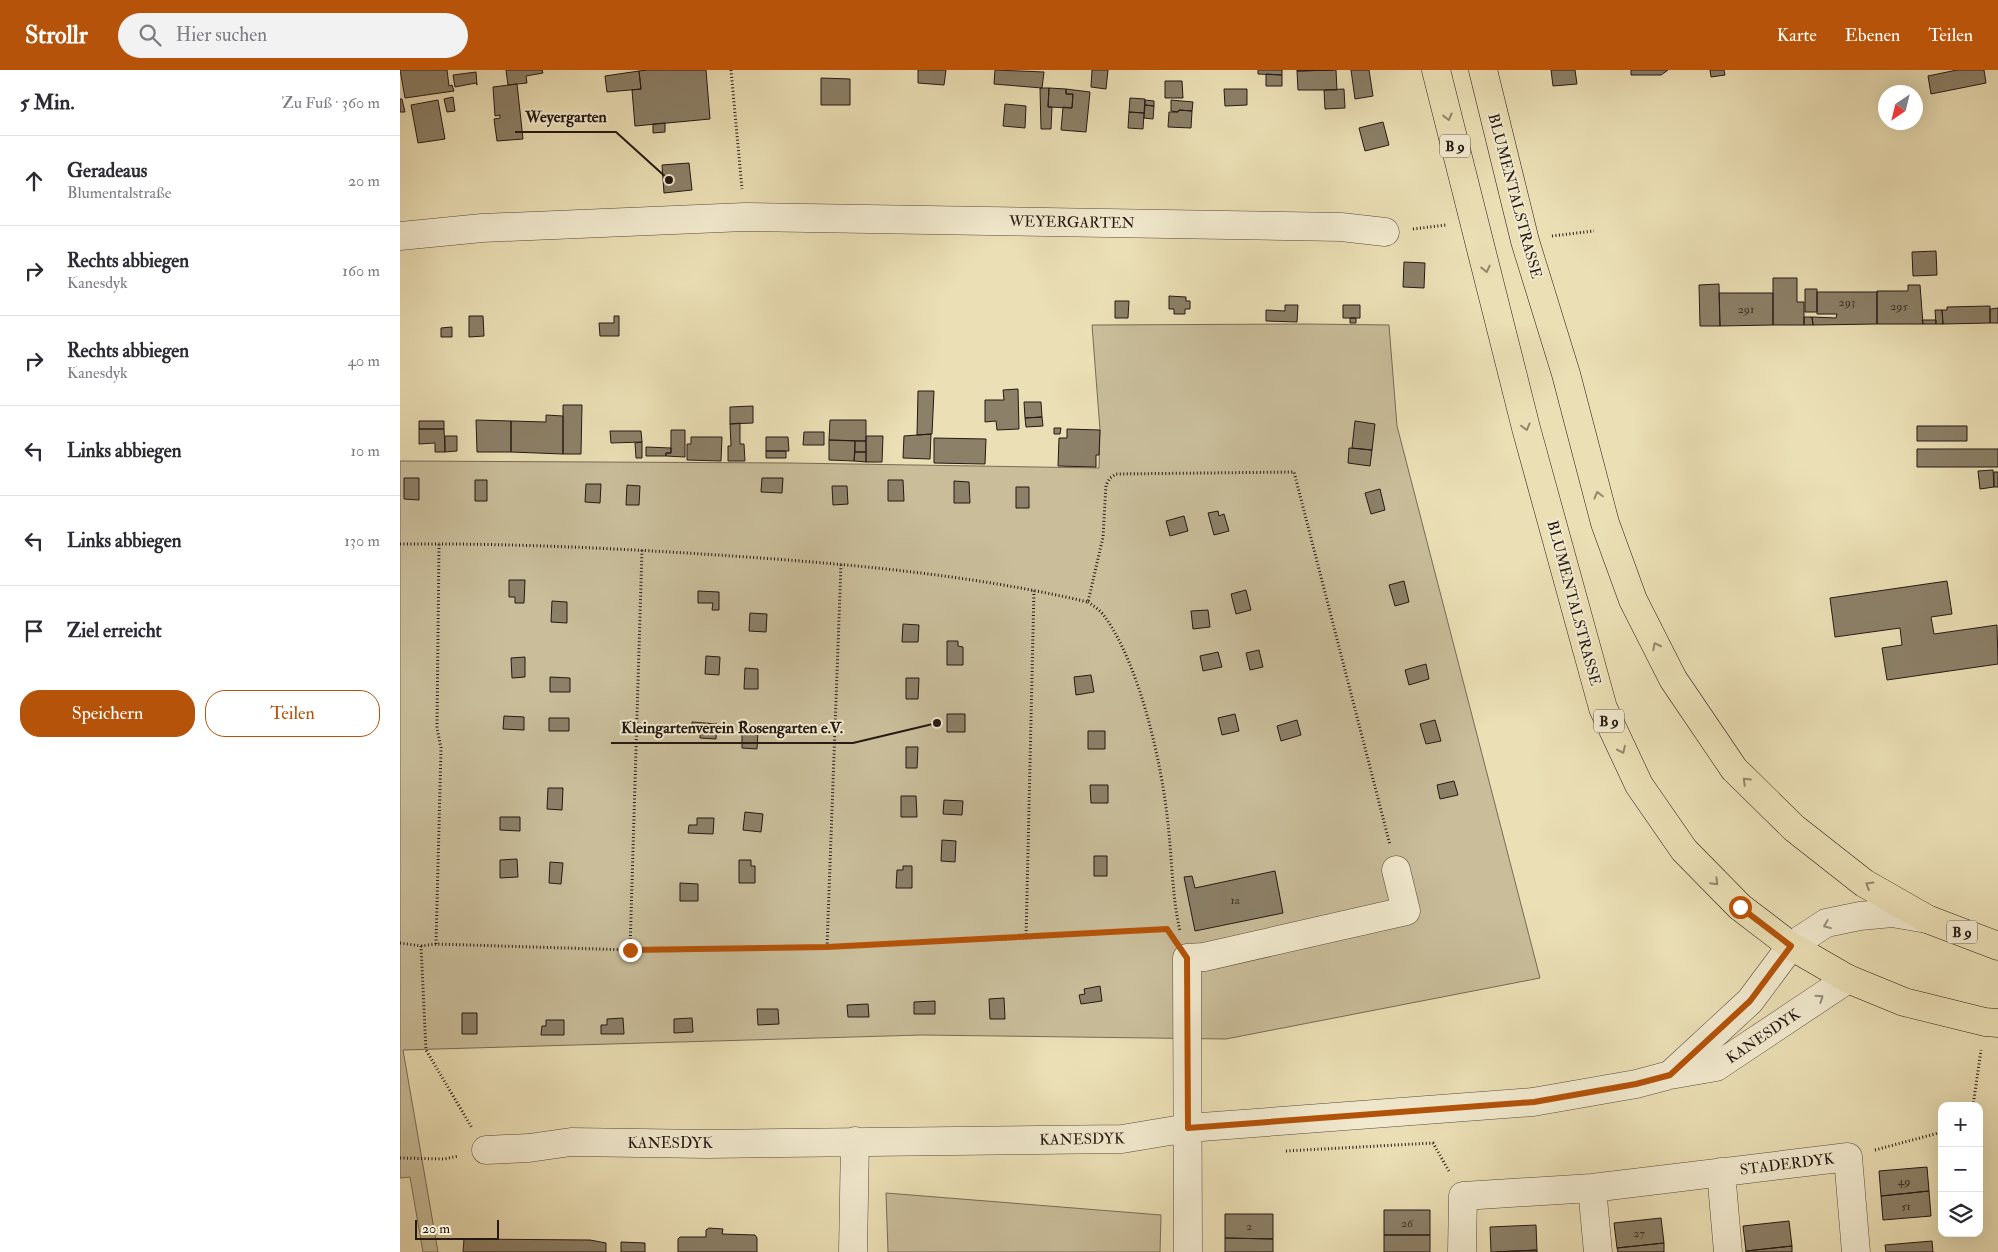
<!DOCTYPE html>
<html lang="de">
<head>
<meta charset="utf-8">
<style>
  body { margin:0; font-family:"IM FELL Double Pica",serif; background:#f2f2f3; color:#2b2b33 }
  .controls { position:absolute; right:15px; bottom:15px; display:grid; overflow:hidden; border-radius:10px; box-shadow:0 5px 20px #0002 }
  .controls button { width:45px; height:45px; display:grid; place-items:center; padding:0; border:0; border-bottom:1px solid #e1e1e2; background:#fff; color:#2b2b33; font:25px sans-serif }
  .compass { position:absolute; left:1478px; top:15px; width:45px; height:45px; border-radius:50%; background:#fff; box-shadow:0 5px 20px #0002; rotate:215deg }
  .scale { position:absolute; left:15px; bottom:12px; width:84px; box-sizing:border-box; padding-left:5px; border:2px solid #251914; border-top:0; font-size:14px; line-height:18px; white-space:nowrap; color:#251914; -webkit-text-stroke:4px #f2eacf; paint-order:stroke }
  .stop { position:absolute; width:15px; height:15px; margin:-11px; border:4px solid #b45309; border-radius:50%; background:#fff }
  .stop.end { background:#b45309; border-color:#fff; box-shadow:0 1px 5px #0008 }
  .list { margin:0; padding:0; list-style:none }
  h2 { display:flex; justify-content:space-between; align-items:center; height:65px; margin:0; padding:0 20px; font-size:21px }
  h2 small { font-size:16px; font-weight:400; color:#7c7c81 }
  .list li { display:grid; grid-template-columns:32px 1fr auto; gap:15px; align-items:center; box-sizing:border-box; height:90px; padding:0 20px; border-top:1px solid #e1e1e2 }
  .list b { display:block; font-size:19px; white-space:nowrap }
  .list p { margin:0; font-size:16px; white-space:nowrap; color:#7c7c81 }
  .list em { font-size:16px; font-style:normal; color:#7c7c81 }
  .actions { display:flex; gap:10px; padding:15px 20px }
  .actions a { flex:1; padding:11px 0; border:1px solid #b45309; border-radius:20px; text-align:center; font-size:18px; color:#b45309 }
  .actions .main { background:#b45309; color:#fff }
  .icon { flex:none; width:28px; height:28px; fill:none; stroke:currentColor; stroke-width:2; stroke-linecap:round; stroke-linejoin:round }
  .map { position:relative; flex:none; width:1598px; height:1182px; overflow:hidden }
  header { display:flex; align-items:center; gap:30px; box-sizing:border-box; height:70px; padding:0 25px; background:#b45309; color:#fff }
  header strong { font-size:24px }
  nav { display:flex; gap:28px; margin-inline-start:auto; font-size:18px }
  .search { width:350px; height:45px; background:#f2f2f3; display:flex; align-items:center; gap:12px; box-sizing:border-box; padding:0 18px; border-radius:28px; color:#7c7c81; font-size:19px }
  main { display:flex }
  aside { flex:1; background:#fff }
  .map>svg:first-child { display:block }
  .green { fill:#c9bd9a; stroke:#776b57 }
  .building { fill:#8c8068; stroke:#251914 }
  .lines { fill:none; stroke-linecap:round; stroke-linejoin:round }
  .minor-casing { stroke:#564a3c; stroke-width:29 }
  .major-casing { stroke:#251914; stroke-width:29 }
  .path { stroke:#251914; stroke-width:3; stroke-dasharray:1 2.5; stroke-linecap:butt }
  .minor { stroke:#f2eacf; stroke-width:28 }
  .major { stroke:#ebdfb5; stroke-width:28 }
  .oneway { stroke:#92866d }
  .oneway2 { stroke:#968c7b }
  .route { stroke:#b45309; stroke-width:6 }
  .labels { text-anchor:middle; stroke-width:4; stroke-linejoin:round; paint-order:stroke }
  .number-label { font-size:12px; fill:#3f3329 }
  .shield { fill:#f2eacf; stroke:#62584c; stroke-width:1 }
  .shield-label { font-size:14px; font-weight:bold; fill:#251914 }
  .street-label { font-size:15px; fill:#251914; stroke:#f2eacf }
  .leader { fill:none; stroke:#251914; stroke-width:2 }
  .callout-dot { fill:#251914; stroke:#f2eacf; stroke-width:2 }
  .callout-label { font-size:16px; text-anchor:middle; font-weight:bold; fill:#251914; stroke:#f2eacf; stroke-width:4; stroke-linejoin:round; paint-order:stroke }
</style>
</head>
<body>
<header>
<strong>Strollr</strong>
<div class="search"><svg class="icon" aria-label="search" viewBox="0 0 24 24"><circle cx="10" cy="10" r="6"/><path d="M15 15l6 6"/></svg>Hier suchen</div>
<nav><a>Karte</a><a>Ebenen</a><a>Teilen</a></nav>
</header>
<main>
<aside>
<h2>5 Min.<small>Zu Fuß · 360 m</small></h2>
<ul class="list">
<li><svg class="icon" aria-label="ahead" viewBox="0 0 24 24"><path d="M12 20V5M6 11l6-6 6 6"/></svg><div><b>Geradeaus</b><p>Blumentalstraße</p></div><em>20 m</em></li>
<li><svg class="icon" aria-label="right" viewBox="0 0 24 24"><path d="M7 20v-9h11M14 6l5 5-5 5"/></svg><div><b>Rechts abbiegen</b><p>Kanesdyk</p></div><em>160 m</em></li>
<li><svg class="icon" aria-label="right" viewBox="0 0 24 24"><path d="M7 20v-9h11M14 6l5 5-5 5"/></svg><div><b>Rechts abbiegen</b><p>Kanesdyk</p></div><em>40 m</em></li>
<li><svg class="icon" aria-label="left" viewBox="0 0 24 24"><path d="M17 20v-9H6M10 6l-5 5 5 5"/></svg><div><b>Links abbiegen</b></div><em>10 m</em></li>
<li><svg class="icon" aria-label="left" viewBox="0 0 24 24"><path d="M17 20v-9H6M10 6l-5 5 5 5"/></svg><div><b>Links abbiegen</b></div><em>130 m</em></li>
<li><svg class="icon" aria-label="arrive" viewBox="0 0 24 24"><path d="M6 21V4h12l-3 4 3 4H6"/></svg><div><b>Ziel erreicht</b></div></li>
</ul>
<div class="actions"><a class="main">Speichern</a><a>Teilen</a></div>
</aside>
<div class="map">
<svg width="1598" height="1182" viewBox="0 0 1598 1182">
  <rect width="100%" height="100%" fill="#ebdfb5"/>
  <filter id="stains"><feTurbulence type="fractalNoise" baseFrequency=".004" numOctaves="4"/><feColorMatrix values="0 0 0 0 .2 0 0 0 0 .09 0 0 0 0 .02 0 0 0 .5 -.17"/></filter>
  <radialGradient id="worn" r=".72"><stop offset=".6" stop-color="#630" stop-opacity="0"/><stop offset="1" stop-color="#630" stop-opacity=".3"/></radialGradient>
  <path class="green" d="M906 254 989 255 997 356 1140 908 826 969 522 965 3 980 38 1182H23L10 1107 0 1108V391L390 393 699 398 700 360 692 255Z
    M486 1123 761 1145 760 1182H488Z"/>
  <path class="building" d="M0 0H47L49 16 52 15 54 21 5 28Z
    M106 0H142L143 3 126 6 127 13 108 15Z
    M248 0H306L310 49 235 56 232 20 241 19 239 1Z
    M518 0H546L544 15 518 13Z
    M595 0 644 2 642 18 594 14Z
    M692 0H708L706 19 691 17Z
    M858 0H882V5L858 4Z
    M897 0H934L897 1Z
    M934 0H936L937 20H898L897 1Z
    M951 0H969L973 26 955 29Z
    M1151 0H1175L1177 14 1153 16Z
    M1231 0H1268L1261 5H1231Z
    M1310 0H1324L1325 5 1311 7Z
    M1557 0H1584L1586 13 1531 24 1528 6Z
    M239 1 241 19 207 22 205 6Z
    M76 2 77 15 76 13 55 17 53 5Z
    M866 4 882 5V16H866Z
    M421 8 450 9V35H421Z
    M765 11H782L783 28H765Z
    M117 14 123 69 97 71 94 49 100 48V45L95 46 93 17Z
    M640 18H649L648 37H652L651 59H641Z
    M649 18 666 19V24H673L672 38 648 37Z
    M666 19 690 22 686 62 661 60 663 37 672 38 673 24H666Z
    M824 19H847V35L825 36Z
    M944 19 945 38 925 39 924 20Z
    M53 27 55 41 47 42 44 29Z
    M730 28 745 29 744 43 729 42Z
    M0 29H2L5 42H0Z
    M38 30 45 69 18 73 11 35Z
    M745 30 754 31V36L745 35Z
    M771 30 793 32 792 41 779 40 778 42 771 41Z
    M605 34 626 36 625 58 603 56Z
    M745 35 754 36 753 49 744 48Z
    M779 40 792 41 791 58 768 57 769 42H778Z
    M729 42 744 43 743 59 728 58Z
    M983 52 989 75 965 81 959 58Z
    M265 53V62L253 63V54Z
    M289 93 292 120 264 123 262 95Z
    M1536 181 1537 205 1513 206 1512 182Z
    M1004 192 1025 193 1024 218 1003 217Z
    M1373 208H1397V232H1404V255H1373Z
    M1319 214 1320 256H1300L1299 215Z
    M1508 215H1520L1523 254H1477V221H1508Z
    M1405 219H1417V242H1405Z
    M1417 222H1477V254L1413 255 1412 247 1436 248 1437 244H1417Z
    M1319 223H1373V255L1320 256Z
    M769 226 786 227V231H790V239H785V244H774V239H769Z
    M715 231H729L728 248H715Z
    M885 235H898L897 252 866 251V240L885 241Z
    M943 235H960V248H943Z
    M1590 236V253L1543 254 1542 240H1547V237Z
    M1598 238V253H1590V239Z
    M1535 240H1542L1543 254H1536Z
    M69 246H83L84 266 69 267Z
    M214 246H219V266H200L199 253H214Z
    M1404 247H1412L1413 255H1404Z
    M950 248H956V253H950Z
    M1522 250H1536V254H1523Z
    M52 257V267H41V258Z
    M618 319 619 359 597 360 596 351 585 352V330H604L603 320Z
    M518 321H534L532 364 517 365Z
    M624 332H641L642 347 625 348Z
    M163 335H182L181 384H163Z
    M353 336V353L330 354V337Z
    M146 345 163 346V384L111 382V351L146 352Z
    M642 347 643 356 626 357 625 348Z
    M76 350 111 351V382H77Z
    M430 350H466V371L429 370Z
    M19 351H44V359H19Z
    M955 351 975 354 972 380 952 378Z
    M340 353V374H344L345 391H328V376H331L330 354Z
    M1517 356H1567V371H1517Z
    M654 358H661L660 364H654Z
    M19 359H44L45 382H35V373L19 374Z
    M667 359 700 360 699 385H696V397L658 396 659 368H667Z
    M271 360H285V387L266 386V383H271Z
    M210 361H241L242 372 211 373Z
    M404 362H424V375H403Z
    M531 364 530 389 503 388 504 366Z
    M45 366H57V381L45 382Z
    M466 366H483L482 392H466Z
    M291 367H322L321 391 287 390V374H291Z
    M366 367H388L389 381H366Z
    M534 368 586 369 585 394 534 393Z
    M429 370 455 371 454 391 429 390Z
    M455 371H466V382H455Z
    M242 372V388H236L235 373Z
    M246 377 271 378V383H266V386H246Z
    M949 378 972 380 970 396 948 393Z
    M1517 379H1598V397H1517Z
    M366 381H386V388H366Z
    M455 382H466V392L454 391Z
    M1593 400 1594 417 1580 419 1578 401Z
    M1594 402H1598V417H1594Z
    M4 408H19V430L4 429Z
    M362 408H383L382 423 361 422Z
    M75 410H87V431H75Z
    M488 410H503L504 431H488Z
    M554 411 569 412 570 433H554Z
    M186 414H201L200 433 185 432Z
    M227 415 240 416 239 435H226Z
    M432 416H447L448 434 433 435Z
    M616 417H629V438H616Z
    M980 419 985 440 971 444 965 423Z
    M818 441 819 446 824 444 829 461 814 465 808 443Z
    M784 446 788 461 770 466 766 451Z
    M109 510H125L124 533H115V527H109Z
    M1004 511 1009 532 995 536 989 515Z
    M1547 511 1552 544 1531 547 1534 564 1597 555 1598 594 1487 610 1482 578 1502 575 1500 558 1435 567 1430 528Z
    M846 520 851 540 836 544 831 524Z
    M298 521 319 522V540H312L313 533H298Z
    M152 531 167 532V553L151 552Z
    M808 540 810 557 793 559 791 541Z
    M350 543 367 544 366 562 349 561Z
    M503 554 519 555 518 572H502Z
    M547 571H558V576L563 577V595H547Z
    M859 580 863 597 850 600 846 583Z
    M818 582 822 597 803 601 800 586Z
    M306 586 320 587 319 605 305 604Z
    M125 587V607L112 608 111 588Z
    M1026 594 1029 609 1009 615 1005 600Z
    M345 598 358 599V619H344Z
    M691 605 694 622 676 625 674 607Z
    M150 607 170 608V622H150Z
    M506 608H519L518 629H506Z
    M547 644H565V662H547Z
    M835 644 839 661 822 665 818 648Z
    M104 646 124 647V660L103 659Z
    M149 648H169V661H149Z
    M897 650 901 665 881 671 877 656Z
    M1035 650 1041 671 1026 674 1020 654Z
    M292 652 317 654 316 669 300 668V661H292Z
    M342 654 354 655V661H358L357 679 342 678Z
    M688 661H705V679H688Z
    M506 677H518L517 698H506Z
    M1054 711 1058 725 1040 729 1037 715Z
    M690 715H708V733H691Z
    M148 718H163L162 740 147 739Z
    M501 726H516L517 747H501Z
    M544 730 563 731 562 745 543 744Z
    M345 742 363 744 361 762 343 760Z
    M100 747H120V761L100 760Z
    M297 748H314L313 764 288 763 289 755H297Z
    M542 770 556 771 555 792 541 791Z
    M694 786H707V806H694Z
    M117 789 118 807 100 808V790Z
    M339 790H351V796H355V813H339Z
    M150 792 163 793 161 814 149 813Z
    M503 796H512V818H496L497 800H503Z
    M875 801 883 843 795 861 784 807 792 806 795 818Z
    M280 813 298 814V831H280Z
    M700 916 702 931 681 934 679 925 685 924 684 919Z
    M604 928 605 949H590L589 929Z
    M535 931V944H514V932Z
    M468 934 469 947H448L447 935Z
    M357 939H378L379 954 358 955Z
    M62 943H77V964H62Z
    M223 948 224 964H201V955H207V949Z
    M292 948 293 962 274 963V949Z
    M146 950H164V965H141L142 956H146Z
    M1527 1097 1529 1121 1481 1126 1479 1101Z
    M1529 1121 1531 1146 1483 1150 1481 1126Z
    M984 1140H1030V1165H984Z
    M825 1144H873V1169L825 1168Z
    M1261 1148 1264 1173 1217 1178 1214 1153Z
    M1389 1151 1392 1176 1346 1181 1343 1156Z
    M1136 1155 1137 1180 1091 1182 1090 1157Z
    M309 1158 323 1159 322 1164 355 1165 357 1168V1182H278V1169L280 1167H306V1160Z
    M984 1165H1030V1182H984Z
    M825 1168 873 1169V1182H825Z
    M64 1169 190 1170 206 1173V1182H63Z
    M1532 1171 1533 1182H1486L1485 1175Z
    M221 1172 245 1173V1182H221Z
    M1264 1173V1182H1218L1217 1178Z
    M1392 1176V1182H1346V1181Z
    M1137 1180V1182H1097Z"/>
  <g class="lines">
    <defs>
      <path id="minor" d="M0 166 82 158 345 147 941 157 985 162
        M1270 1005 1350 931 1391 876 1426 853 1460 846 1492 843 1527 849
        M86 1080 129 1078 171 1072 307 1074 722 1069 788 1058 1133 1032 1236 1014 1270 1005 1316 997 1448 909
        M1321 1102 1328 1182
        M1192 1118 1198 1182
        M453 1182 455 1071
        M788 1182 787 888 804 887 1006 841 996 800
        M1062 1182 1063 1126 1192 1118 1448 1087 1456 1182"/>
      <path id="major" d="M1036 0 1126 358 1203 638 1239 715 1284 780 1340 837 1391 876 1448 909 1504 932 1585 952 1598 953
        M1083 0 1125 171 1166 304 1205 453 1233 530 1273 609 1334 699 1394 758 1464 813 1527 849 1598 876"/>
    </defs>
    <use href="#minor" class="minor-casing"/>
    <use href="#major" class="major-casing"/>
    <path class="path" d="M331 0 342 119
      M1013 159 1046 155
      M1152 166 1194 161
      M0 474C116 473 232 479 347 487 461 495 577 506 688 532L703 467 706 415 710 408 716 404 894 402 990 775
      M688 532C694 536 701 541 705 547 740 596 762 694 768 754 772 789 772 826 780 861
      M626 868 634 519
      M0 873 21 876 26 980 72 1058
      M36 874 41 678 37 658 39 473
      M21 876 36 874 230 880 427 877 626 868 767 859 772 867
      M427 877 441 494
      M230 880 242 480
      M1573 1036 1581 980
      M1475 1080 1542 1062
      M886 1081 1033 1073 1050 1103
      M0 1088 44 1089 59 1086"/>
    <use href="#minor" class="minor"/>
    <use href="#major" class="major"/>
  </g>
  <defs><path id="oneway-chevron" d="M-2-3.5L2.5 0L-2 3.5" fill="none" stroke-width="1.6" stroke-linecap="round" stroke-linejoin="round" transform="scale(1.25)"/></defs>
  <g class="oneway">
    <use href="#oneway-chevron" transform="translate(1048 47) rotate(76)"/>
    <use href="#oneway-chevron" transform="translate(1086 199) rotate(77)"/>
    <use href="#oneway-chevron" transform="translate(1126 357) rotate(75)"/>
    <use href="#oneway-chevron" transform="translate(1198 425) rotate(-105)"/>
    <use href="#oneway-chevron" transform="translate(1256 576) rotate(-117)"/>
    <use href="#oneway-chevron" transform="translate(1222 680) rotate(65)"/>
    <use href="#oneway-chevron" transform="translate(1346 711) rotate(-136)"/>
    <use href="#oneway-chevron" transform="translate(1315 812) rotate(46)"/>
    <use href="#oneway-chevron" transform="translate(1469 815) rotate(-149)"/>
  </g>
  <g class="oneway2">
    <use href="#oneway-chevron" transform="translate(1427 855) rotate(158)"/>
    <use href="#oneway-chevron" transform="translate(1420 928) rotate(-34)"/>
  </g>
  <g class="lines">
    <path class="route" d="M230 880 427 877 767 859 787 888 788 1058 1134 1032 1236 1014 1270 1005 1350 931 1391 876 1340 837"/>
  </g>
  <g class="labels">
    <g class="number-label">
      <text x="1447" y="236">293</text>
      <text x="1499" y="240">295</text>
      <text x="1346" y="243">291</text>
      <text x="835" y="834">1a</text>
      <text x="1504" y="1115">49</text>
      <text x="1506" y="1140">51</text>
      <text x="1007" y="1157">26</text>
      <text x="849" y="1160">2</text>
      <text x="1239" y="1167">27</text>
    </g>
    <g class="shield">
      <rect x="1040" y="64.5" width="30" height="23" rx="4"/>
      <rect x="1194" y="639.5" width="30" height="23" rx="4"/>
      <rect x="1547" y="850.5" width="30" height="23" rx="4"/>
    </g>
    <g class="shield-label">
      <text x="1055" y="81">B 9</text>
      <text x="1209" y="656">B 9</text>
      <text x="1562" y="867">B 9</text>
    </g>
    <g class="street-label">
      <text transform="translate(1115 126) rotate(75)" y="5">BLUMENTALSTRASSE</text>
      <text transform="translate(672 152) rotate(1)" y="5">WEYERGARTEN</text>
      <text transform="translate(1174 533) rotate(75)" y="5">BLUMENTALSTRASSE</text>
      <text transform="translate(1363 966) rotate(-34)" y="5">KANESDYK</text>
      <text transform="translate(682 1069) rotate(-1)" y="5">KANESDYK</text>
      <text x="270" y="1078">KANESDYK</text>
      <text transform="translate(1387 1094) rotate(-7)" y="5">STADERDYK</text>
    </g>
  </g>
  <path class="leader" d="M269 110L216 62H115M537 653L453 673H211"/>
  <g class="callout-dot">
    <circle cx="269" cy="110" r="5"/>
    <circle cx="537" cy="653" r="5"/>
  </g>
  <g class="callout-label">
    <text x="166" y="52">Weyergarten</text>
    <text x="332" y="663">Kleingartenverein Rosengarten e.V.</text>
  </g>
  <rect width="100%" height="100%" filter="url(#stains)"/>
  <rect width="100%" height="100%" fill="url(#worn)"/>
</svg>
<div class="controls">
<button>+</button>
<button>−</button>
<button><svg class="icon" aria-label="layers" viewBox="0 0 24 24"><path d="M12 4l9 5-9 5-9-5zM3 14l9 5 9-5"/></svg></button>
</div>
<svg class="compass" viewBox="-18 -18 36 36"><path d="M0-13l5 13h-10z" fill="#e53935"/><path d="M0 13l5-13h-10z" fill="#7c7c81"/></svg>
<div class="scale">20 m</div>
<div class="stop" style="left:1340px;top:837px"></div>
<div class="stop end" style="left:230px;top:880px"></div>
</div>
</main>
</body>
</html>
